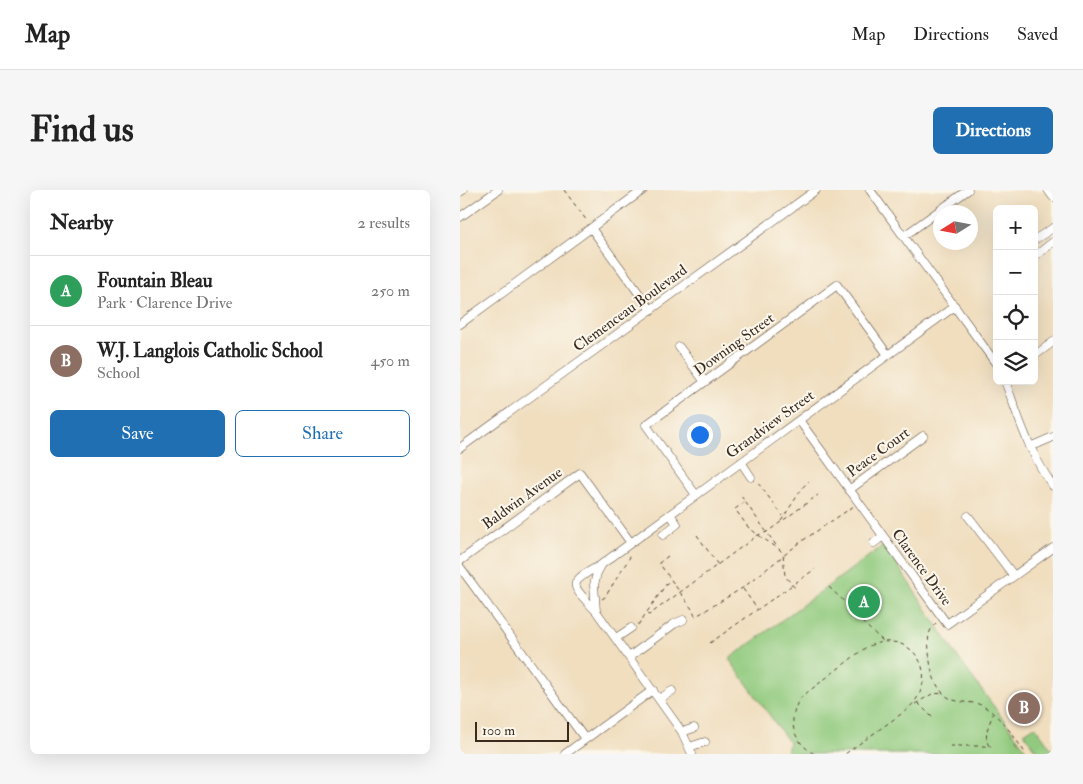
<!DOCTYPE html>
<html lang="en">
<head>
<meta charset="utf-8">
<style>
  body { margin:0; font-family:"IM FELL Double Pica",serif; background:#f6f6f6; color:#222 }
  .controls { position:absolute; right:15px; top:15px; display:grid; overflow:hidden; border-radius:8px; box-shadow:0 5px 20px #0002 }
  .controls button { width:45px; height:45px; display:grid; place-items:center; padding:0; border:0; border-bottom:1px solid #e0e0e0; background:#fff; color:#222; font:25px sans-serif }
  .compass { position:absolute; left:473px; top:15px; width:45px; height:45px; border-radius:50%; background:#fff; box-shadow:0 5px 20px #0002; rotate:259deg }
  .scale { position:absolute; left:15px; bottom:12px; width:94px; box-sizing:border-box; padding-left:5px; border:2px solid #3b2a1e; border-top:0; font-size:14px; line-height:18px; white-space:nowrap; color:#3b2a1e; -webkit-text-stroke:4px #fbf7ec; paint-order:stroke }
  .you { position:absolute; left:239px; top:244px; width:18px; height:18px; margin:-12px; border:4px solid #fff; border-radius:50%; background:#1a73e8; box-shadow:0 0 0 8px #1a73e833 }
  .badge { display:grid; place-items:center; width:32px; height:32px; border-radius:50%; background:#1f6fb2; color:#fff; font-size:16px; font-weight:700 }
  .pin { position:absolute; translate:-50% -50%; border:2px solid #fff; box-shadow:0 1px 5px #0006 }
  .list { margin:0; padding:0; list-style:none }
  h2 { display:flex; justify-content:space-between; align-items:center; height:65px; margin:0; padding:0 20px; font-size:21px }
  h2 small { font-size:16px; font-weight:400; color:#767676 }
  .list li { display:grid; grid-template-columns:32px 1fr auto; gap:15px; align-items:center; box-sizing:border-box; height:70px; padding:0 20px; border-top:1px solid #e0e0e0 }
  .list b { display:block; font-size:19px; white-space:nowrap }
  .list p { margin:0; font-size:16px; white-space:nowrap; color:#767676 }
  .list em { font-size:16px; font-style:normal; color:#767676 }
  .actions { display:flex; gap:10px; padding:15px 20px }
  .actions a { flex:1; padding:11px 0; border:1px solid #1f6fb2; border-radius:8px; text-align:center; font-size:18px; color:#1f6fb2 }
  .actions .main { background:#1f6fb2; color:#fff }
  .icon { flex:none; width:28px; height:28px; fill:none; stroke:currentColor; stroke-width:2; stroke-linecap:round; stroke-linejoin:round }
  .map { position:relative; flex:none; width:593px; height:564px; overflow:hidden; border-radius:8px }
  header { display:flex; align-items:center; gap:30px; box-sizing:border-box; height:70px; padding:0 25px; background:#fff; border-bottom:1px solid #e0e0e0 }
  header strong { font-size:24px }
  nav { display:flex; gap:28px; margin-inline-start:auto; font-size:18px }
  .intro { display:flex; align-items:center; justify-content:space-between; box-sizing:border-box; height:120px; padding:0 30px }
  h1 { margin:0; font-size:35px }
  .button { padding:12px 22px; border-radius:8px; background:#1f6fb2; color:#fff; font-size:18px; font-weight:700 }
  main { display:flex; gap:30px; padding:0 30px }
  aside { flex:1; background:#fff; border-radius:8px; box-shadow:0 5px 20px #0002 }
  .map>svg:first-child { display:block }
  .green { fill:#91ca7e; stroke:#667a4e }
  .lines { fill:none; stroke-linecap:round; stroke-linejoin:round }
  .minor-casing { stroke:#564536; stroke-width:9 }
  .path { stroke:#564536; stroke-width:1; stroke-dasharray:4 4; stroke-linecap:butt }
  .minor { stroke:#fff; stroke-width:8 }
  .labels { text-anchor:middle; stroke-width:4; stroke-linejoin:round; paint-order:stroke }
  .street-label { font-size:15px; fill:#3b2a1e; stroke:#fbf7ec }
</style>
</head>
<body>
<header>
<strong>Map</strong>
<nav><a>Map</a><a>Directions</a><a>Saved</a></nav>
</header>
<div class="intro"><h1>Find us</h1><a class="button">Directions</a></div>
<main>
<aside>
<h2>Nearby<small>2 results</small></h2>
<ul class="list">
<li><span class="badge" style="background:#2e9e5b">A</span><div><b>Fountain Bleau</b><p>Park · Clarence Drive</p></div><em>250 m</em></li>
<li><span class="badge" style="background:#8d6e63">B</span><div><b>W.J. Langlois Catholic School</b><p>School</p></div><em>450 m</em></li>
</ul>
<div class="actions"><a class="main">Save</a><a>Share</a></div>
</aside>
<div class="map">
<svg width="593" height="564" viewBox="0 0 593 564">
  <rect width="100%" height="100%" fill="#fbf7ec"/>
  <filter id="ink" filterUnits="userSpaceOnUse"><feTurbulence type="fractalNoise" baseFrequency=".02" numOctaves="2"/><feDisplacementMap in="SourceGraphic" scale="10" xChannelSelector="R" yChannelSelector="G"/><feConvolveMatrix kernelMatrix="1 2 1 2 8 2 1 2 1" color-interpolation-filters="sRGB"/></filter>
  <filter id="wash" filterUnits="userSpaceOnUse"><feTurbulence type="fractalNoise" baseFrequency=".0096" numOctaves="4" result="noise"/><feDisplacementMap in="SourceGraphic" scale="20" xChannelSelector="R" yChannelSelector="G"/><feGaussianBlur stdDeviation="1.12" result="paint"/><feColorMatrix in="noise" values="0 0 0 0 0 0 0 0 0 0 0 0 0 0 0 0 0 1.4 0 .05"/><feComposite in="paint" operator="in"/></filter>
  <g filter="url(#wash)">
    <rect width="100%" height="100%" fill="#f0debf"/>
    <path class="green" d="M424 355 501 472 569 564H327L329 552 269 469Z
      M575 536 592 560 586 564H578L564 543Z"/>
  </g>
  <g filter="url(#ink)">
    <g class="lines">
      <defs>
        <path id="minor" d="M410 0 537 175
          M588 0 593 7
          M0 2 3 0
          M0 27 38 0
          M131 38 191 120
          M444 46 508 0
          M574 50 593 38
          M574 67 593 52
          M0 134 183 0
          M219 157 245 192
          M574 166 593 152
          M545 191C559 228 569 263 593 296
          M339 230 487 434 593 358
          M570 257 593 247
          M0 258 356 0
          M281 272 291 287
          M389 300 463 246
          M236 305 186 235 377 95 428 165
          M508 326 554 386
          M203 345 217 334 210 324
          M414 353 423 346
          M0 371 120 283 171 353
          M0 377 125 549
          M136 421C111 394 105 394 141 375
          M156 448 171 438
          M169 467 214 434 223 430
          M199 509 212 501
          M222 542 234 538
          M229 557 245 552
          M105 564 193 500
          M232 564 222 542 136 421 134 395 137 383 142 374 495 116"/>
      </defs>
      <use href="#minor" class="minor-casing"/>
      <path class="path" d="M104 0 127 31
        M298 293 323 326
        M281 306 318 358
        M285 312 275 319 288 337 301 347 319 359 323 363 325 386 335 398
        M321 331 343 297 349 291
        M237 345 258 375
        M208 366 199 373 232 419 235 426 238 425 284 397 342 351 394 316
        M369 397 390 417 403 433 423 451
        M283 399 298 420
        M142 409 145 407 170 367 169 364
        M187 424 189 425 298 345 307 342 358 305
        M476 433C467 442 468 449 469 461 470 479 475 506 497 511 511 514 516 510 529 520 545 532 555 548 566 564
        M178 435 207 393 211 390
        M250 453 355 379
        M458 513 474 529
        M455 514 472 504 484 503
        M490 556H531
        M529 556C523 545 529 535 533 524
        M354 564C332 550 327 531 340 508L405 458C452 433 487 489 444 522L385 564"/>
      <use href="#minor" class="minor"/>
    </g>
  </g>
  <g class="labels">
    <g class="street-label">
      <text transform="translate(170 118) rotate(-36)" y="5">Clemenceau Boulevard</text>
      <text transform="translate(274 154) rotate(-36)" y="5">Downing Street</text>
      <text transform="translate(310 234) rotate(-36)" y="5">Grandview Street</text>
      <text transform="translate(418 262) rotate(-36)" y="5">Peace Court</text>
      <text transform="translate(62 308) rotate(-36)" y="5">Baldwin Avenue</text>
      <text transform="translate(462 377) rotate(54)" y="5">Clarence Drive</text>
    </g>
  </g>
</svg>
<div class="controls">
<button>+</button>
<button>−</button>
<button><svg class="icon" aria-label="locate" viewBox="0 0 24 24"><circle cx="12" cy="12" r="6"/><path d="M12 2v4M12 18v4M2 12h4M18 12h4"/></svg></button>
<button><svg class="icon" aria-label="layers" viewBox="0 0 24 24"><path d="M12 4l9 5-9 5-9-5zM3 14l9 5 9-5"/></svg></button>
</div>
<svg class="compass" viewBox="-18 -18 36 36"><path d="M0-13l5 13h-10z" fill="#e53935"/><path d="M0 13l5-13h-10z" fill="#767676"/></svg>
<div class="scale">100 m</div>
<div class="you"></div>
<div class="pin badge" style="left:404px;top:412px;background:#2e9e5b">A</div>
<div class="pin badge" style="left:564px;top:518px;background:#8d6e63">B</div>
</div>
</main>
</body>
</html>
